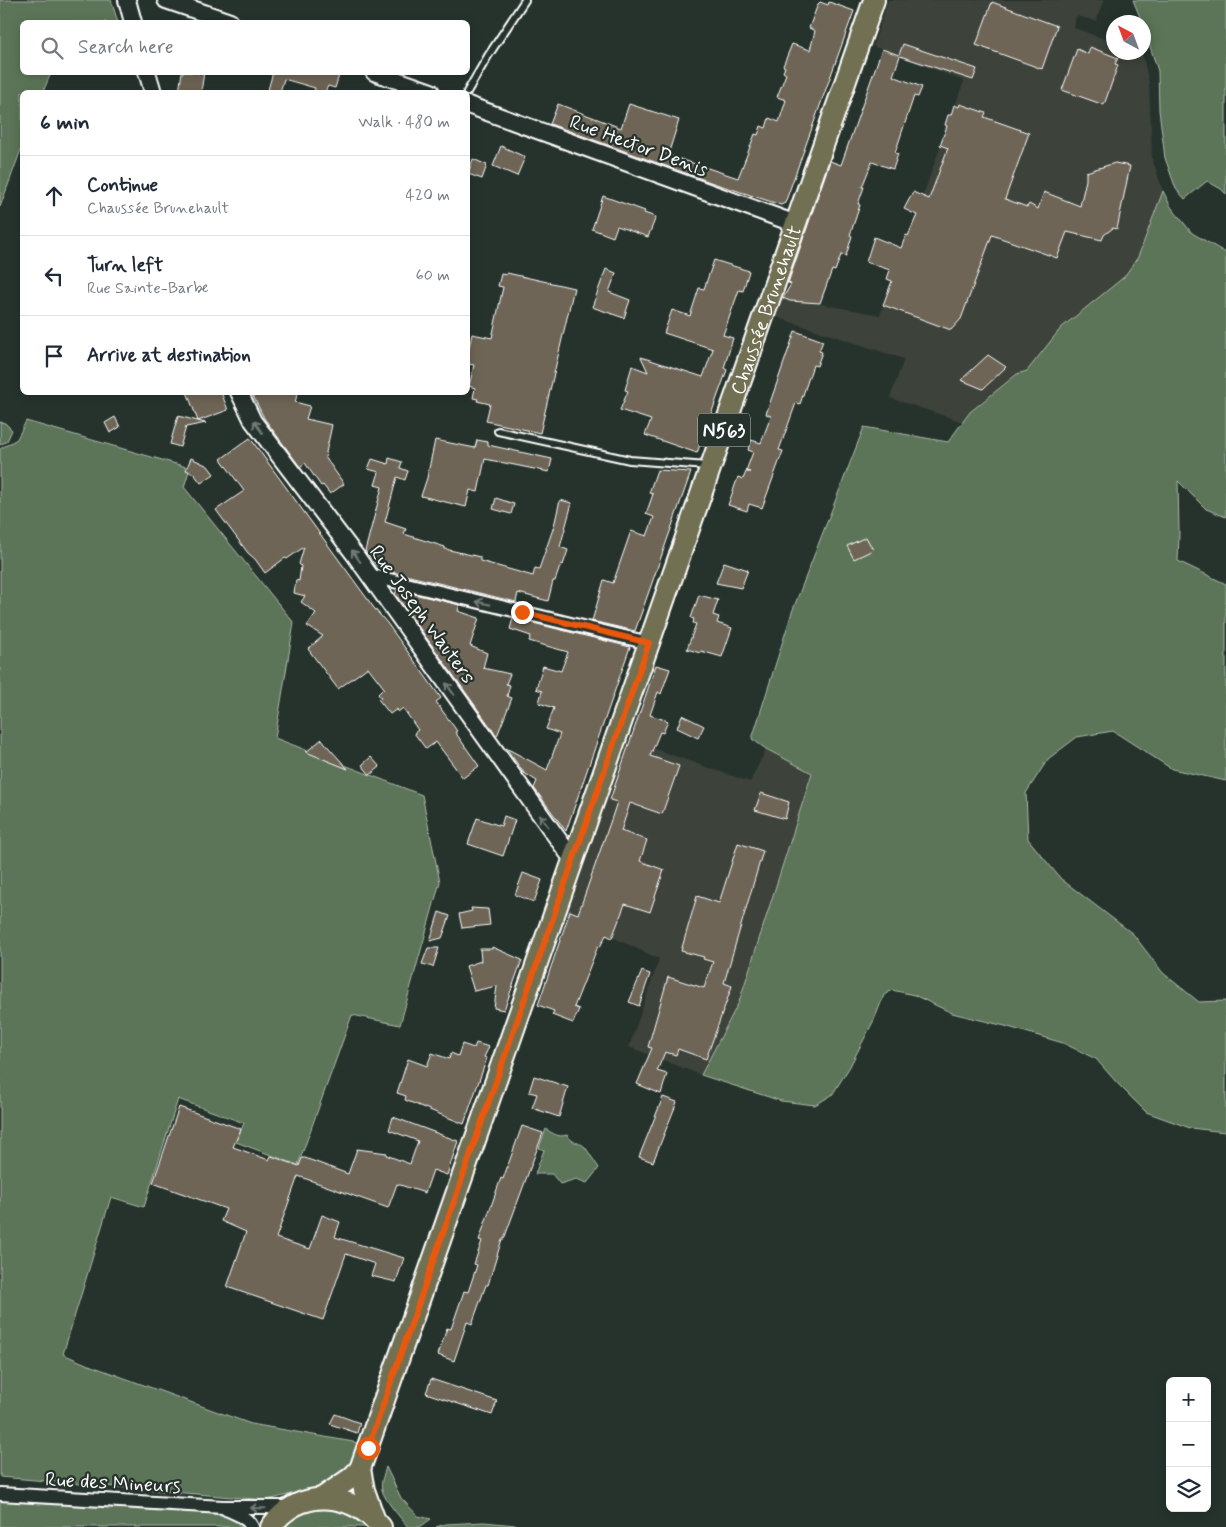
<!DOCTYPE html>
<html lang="en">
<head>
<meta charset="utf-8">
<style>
  body { margin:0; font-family:Mynerve,sans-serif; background:#f6f6f7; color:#1f2937 }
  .controls { position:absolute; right:15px; bottom:15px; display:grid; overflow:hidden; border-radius:8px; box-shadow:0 2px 12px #0003 }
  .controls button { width:45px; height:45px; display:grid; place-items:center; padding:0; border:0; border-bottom:1px solid #e0e1e3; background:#fff; color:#1f2937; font:25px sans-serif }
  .compass { position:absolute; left:1106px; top:15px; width:45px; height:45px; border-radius:50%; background:#fff; box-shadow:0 2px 12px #0003; rotate:319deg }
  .stop { position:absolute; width:15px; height:15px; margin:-11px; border:4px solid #ea580c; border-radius:50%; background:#fff }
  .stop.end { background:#ea580c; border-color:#fff; box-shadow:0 1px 5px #0008 }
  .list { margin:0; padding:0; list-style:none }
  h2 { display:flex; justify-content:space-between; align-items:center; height:65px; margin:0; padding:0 20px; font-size:21px }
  h2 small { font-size:16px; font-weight:400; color:#747a83 }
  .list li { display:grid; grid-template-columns:32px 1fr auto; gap:15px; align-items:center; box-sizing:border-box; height:80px; padding:0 20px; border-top:1px solid #e0e1e3 }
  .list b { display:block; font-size:19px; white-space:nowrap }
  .list p { margin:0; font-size:16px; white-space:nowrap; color:#747a83 }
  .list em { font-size:16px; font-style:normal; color:#747a83 }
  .icon { flex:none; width:28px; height:28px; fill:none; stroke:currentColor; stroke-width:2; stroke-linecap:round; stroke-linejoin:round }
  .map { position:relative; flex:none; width:1226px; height:1527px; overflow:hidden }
  .search { position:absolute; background:#fff; box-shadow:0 2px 12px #0003; left:20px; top:20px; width:450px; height:55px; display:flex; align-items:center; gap:12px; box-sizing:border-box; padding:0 18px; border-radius:8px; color:#747a83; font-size:19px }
  .panel { position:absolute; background:#fff; box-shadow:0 2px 12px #0003; left:20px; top:90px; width:450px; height:305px; border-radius:8px }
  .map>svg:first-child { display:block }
  .built { fill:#3c423a }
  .green { fill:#5b7459; stroke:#adbaac }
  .building { fill:#6e6557; stroke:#fff }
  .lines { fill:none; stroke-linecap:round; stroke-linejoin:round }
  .service-casing { stroke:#fff; stroke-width:10 }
  .minor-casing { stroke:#fff; stroke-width:16 }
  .tertiary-casing { stroke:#fff; stroke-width:20 }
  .primary-casing { stroke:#fff; stroke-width:24 }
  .service { stroke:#26332d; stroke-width:6 }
  .minor { stroke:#26332d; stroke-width:12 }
  .tertiary { stroke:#26332d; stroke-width:16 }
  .primary { stroke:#716f52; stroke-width:20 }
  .oneway { stroke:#727a76 }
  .route { stroke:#ea580c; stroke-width:6 }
  .labels { text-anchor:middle; stroke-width:4.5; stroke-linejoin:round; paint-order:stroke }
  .shield { fill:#26332d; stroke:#bec2c0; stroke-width:1 }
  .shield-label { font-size:19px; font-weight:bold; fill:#fff }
  .street-label { font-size:20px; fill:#fff; stroke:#26332d }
</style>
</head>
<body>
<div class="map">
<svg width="1226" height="1527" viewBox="0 0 1226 1527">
  <rect width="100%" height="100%" fill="#26332d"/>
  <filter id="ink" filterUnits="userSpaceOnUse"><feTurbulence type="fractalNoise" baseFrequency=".02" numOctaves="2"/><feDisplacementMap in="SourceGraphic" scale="10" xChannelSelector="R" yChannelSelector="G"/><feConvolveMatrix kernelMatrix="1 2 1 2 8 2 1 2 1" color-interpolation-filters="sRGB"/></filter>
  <g filter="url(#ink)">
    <path class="built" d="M888 0H1104L1096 21 1076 16 1074 28 1113 42 1114 52 1142 53 1149 82 1152 158 1163 191 1138 257 1124 277 1061 328 1027 371 1016 374 970 412 963 422 890 398 904 359 770 315 777 296 880 315 964 81 873 46Z
      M623 738 750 782 766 749 812 772 739 1002 701 1075 629 1047 659 959 561 913Z"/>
    <path class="green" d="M0 0H111L118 22H22V72L51 73 43 92H22V147L0 207Z
      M1133 0H1226V194L1221 189 1207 181 1185 199 1176 189 1165 158 1159 110 1158 71 1144 28V22H1142Z
      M1163 191 1171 207 1192 233 1226 253V517L1206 509 1178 481 1179 533 1178 561 1226 584V781L1172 769 1113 731 1077 737 1048 759 1026 793 1028 839 1061 879 1133 934 1163 973 1199 1002 1226 1001V1132L1190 1128 1146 1112 1117 1083 1096 1059 1063 1043 1005 1026 952 1013 914 995 892 990 884 995 874 1020 849 1068 832 1095 815 1105 781 1101 701 1075 739 1002 812 773 766 749 752 739 792 612 864 427 948 442 970 412 1017 374 1027 371 1061 328 1124 277 1138 257Z
      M26 421 190 468 184 487 294 623 275 738 422 795 440 882 400 1025 352 1015 298 1165 236 1142 244 1123 178 1099 144 1207 111 1197 63 1354 86 1364 251 1424 359 1443C352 1460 345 1478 326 1485 318 1489 308 1488 300 1491 288 1495 278 1498 266 1500L0 1477V449L17 439Z
      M0 422 5 423 12 430 7 441 0 445Z
      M546 1129C552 1133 558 1138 567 1135 574 1145 579 1141 585 1147L599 1168 587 1183 576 1179 560 1184 552 1174H535L544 1150 539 1148Z
      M386 1467 401 1498 418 1516 431 1519 420 1527H408C401 1518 385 1501 382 1490 380 1483 384 1474 386 1467Z
      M0 1500 205 1513 234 1517 246 1527H0Z
      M329 1509 349 1514 368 1527H284C297 1515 311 1510 329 1509Z
      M484 1522 536 1527H436L446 1524Z"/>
    <path class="building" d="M820 2 828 5 829 2 854 11 785 203 781 205 713 183 550 124 558 104 621 128 629 104 679 120 668 155 738 178 755 134 758 135 761 126 766 128 769 118 779 122 786 100 777 97 786 74 783 72 785 67 783 66 792 44 810 50 815 31 809 28 818 4Z
      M992 2 1057 26 1042 69 976 45Z
      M903 44 977 69 973 80 900 56 893 76 922 87 918 97 914 96 895 153 898 154 893 169 872 162 862 187H864L858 204 860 205 850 235 852 236 846 256 841 255 835 271 832 270 820 303 790 301 783 298 791 284 788 283 830 161 841 165 882 49 899 55Z
      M1090 47 1118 58 1115 64 1118 65 1104 105 1062 90 1077 49 1088 54Z
      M182 72H204L201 92H179Z
      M273 72H340L335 88 328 86 325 92H314L315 88 284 79 280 92 268 90Z
      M960 104 986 113 984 117 1029 133 1005 199 1027 207 1029 204 1038 209 1044 192 1080 206 1086 180V172L1115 163 1130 166 1117 229 1113 228 1104 235 1102 240 1067 232 1057 258 992 235 961 319 951 330 883 305 892 281 887 279 890 270 866 262 874 237 901 248 906 235 908 236 917 215 904 209 913 192 929 199 948 148 940 145 947 126 945 125 948 115H951L954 105 959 107Z
      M501 146 525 157 517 176 493 166Z
      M473 159 487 165 482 179 468 174Z
      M603 196 645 211 644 213 656 217 648 237 617 226 613 237 592 229Z
      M714 260 749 271 743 291 739 290 723 335 733 338 724 368 727 370 697 453 645 435 651 420 620 410 628 391 625 390 632 366 648 372 641 357 703 377 713 349 664 333 672 310 690 316 699 288 704 289Z
      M606 269 616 273 609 292 630 300 624 318 592 307Z
      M507 273 574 288 540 433 486 421 490 404 477 401 478 399 473 398 475 388 469 386 474 365 468 364V352L472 334 492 338 503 287 498 286 501 274 506 275Z
      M795 331 823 341 819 351 822 352 817 366 813 365 800 404 796 403 779 450 783 451 762 508 749 504 747 511 728 505 738 477 743 479 746 472H750L746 471 753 452 748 450 751 440 761 443 771 416 766 414Z
      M988 355 1006 367 983 389 961 380Z
      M187 392H221L228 410 198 421Z
      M251 392H298L295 402 310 406 306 419 332 425 325 457 344 484 330 494 323 485 321 486 305 463 300 467 264 418Z
      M178 416 206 423 186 427 180 447 170 444Z
      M115 417 120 427 110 433 105 423Z
      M250 438 374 608 387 623 441 698 436 702 457 731 455 732 479 766 463 778 436 742 426 749 414 733 418 730 403 708 398 712 397 709 390 714 378 699 381 698 378 694 384 688 368 667 338 689 308 649 323 636 307 626 316 613 301 602 305 596 294 593 296 580 299 581 301 566 299 564 304 547 287 559 285 558 265 573 255 559 248 553 216 510 244 491 221 459Z
      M435 440 475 448 477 440 488 442V445L552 459 549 472 485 459 478 492 470 490 466 507 421 496 427 478Z
      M191 458 208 466 214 474 201 483 194 474 186 470Z
      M389 458 402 462 400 468 408 471 405 480 397 477 385 522 406 529 404 534 445 547V549L480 557V561L533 576 535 568 539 569 554 526 560 500 572 503 560 547 568 550 563 565 561 564 555 581H553L548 601 518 593 516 602 393 572 376 565 365 551 382 487 375 485 379 472 368 469 372 459 388 464Z
      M657 470 691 472 635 631 592 621 604 580 613 583 631 531 647 536 654 517 646 514 653 494 649 493Z
      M496 498 514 504 511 514 493 509Z
      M866 537 873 550 854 559 847 546Z
      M724 562 748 570 741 588 716 583Z
      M397 590 460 605 458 611 479 618 470 646 487 653 483 668 510 674 506 684 510 685 507 696 512 698 497 736 395 594Z
      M699 595 718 600 713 615 719 617 717 623 732 628 722 657 701 651 700 653 687 649 696 624 693 623 694 619 691 618Z
      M513 618 630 647 566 831 534 788 537 781 524 773 506 748 547 770 560 734 546 729 554 708 539 703 542 691 536 689 543 666 561 671 568 652 529 641 531 636 510 629Z
      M656 665 670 669 661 694 658 692 650 715 668 721 663 733 660 732 650 756 679 766 662 814 630 803 621 831 647 840 640 861 664 870 650 912 625 904 612 938 606 935 600 947 598 946 574 1007 579 1009 573 1023 552 1015 554 1011 538 1005 570 911 578 914 612 817 617 802 610 800Z
      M682 715 704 726 698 738 677 728Z
      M322 739 329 748 348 769 306 752Z
      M371 757 380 767 370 775 362 765Z
      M761 793 789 802 785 819 755 810Z
      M504 816 515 820 503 856 468 844 477 818 501 826Z
      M738 843 763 851 724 983 732 986 706 1059 678 1049 676 1055 665 1052 657 1071 667 1074 661 1094 637 1084 652 1048 648 1047 668 977 704 988 713 962 703 959 704 957 681 951 697 896 719 903Z
      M523 873 542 880 534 902 515 895Z
      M471 908 488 909 490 925 462 928 459 914 472 911Z
      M439 912 450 916 445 930 442 938 430 941Z
      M492 947 522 960 504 1010 494 1008 497 986 474 991 466 966 481 961 480 949H492Z
      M428 948H439L433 967 422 964Z
      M642 971 650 974 639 1006 629 1002Z
      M476 1043 489 1047 484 1057 487 1058 464 1124 405 1100 406 1096 397 1093 408 1059 427 1066 432 1053 449 1059 451 1053 458 1056 462 1044 474 1048Z
      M534 1076 568 1087 559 1117 532 1108 537 1094 529 1092Z
      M663 1097 677 1102 653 1162 639 1157Z
      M179 1107 241 1129 233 1147 269 1160 271 1156 299 1166 302 1158H305L348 1174 357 1149 387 1153 386 1155 410 1164 418 1141 389 1130 393 1117 458 1141 447 1175 433 1170 425 1193 397 1184 388 1208 298 1176 276 1238 310 1249 322 1215 340 1222 335 1237 404 1258 396 1282 371 1276 375 1264 346 1254 323 1320 227 1287 246 1232 221 1221 226 1209 153 1183Z
      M522 1126 543 1133 504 1239H502L488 1285H486L472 1324 467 1322 454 1361 438 1355 447 1328 451 1329 464 1291 468 1292 477 1265 474 1264 482 1241 479 1240 501 1178 503 1179Z
      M431 1379 497 1401 492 1415 426 1393Z
      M335 1414 360 1423 357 1433 330 1424Z"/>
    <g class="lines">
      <defs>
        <path id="service" d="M467 92 488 56 525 0
          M498 431 630 460 707 466"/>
        <path id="minor" d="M369 575 649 643
          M0 1494 223 1507H292
          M226 1509C235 1513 247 1517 252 1527"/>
        <path id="tertiary" d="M127 0 133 22
          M166 0 230 22
          M147 72 153 92
          M374 72 431 92
          M468 105 796 224
          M239 392 253 421 355 555 573 860"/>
        <g id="primary">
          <path d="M360 1469 364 1490 374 1518"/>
          <path id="s1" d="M322 1498 351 1478 360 1469 874 0"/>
          <path d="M271 1527C298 1487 352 1491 381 1527"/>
        </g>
      </defs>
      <use href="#service" class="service-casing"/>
      <use href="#minor" class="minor-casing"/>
      <use href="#tertiary" class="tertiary-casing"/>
      <use href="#primary" class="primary-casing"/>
      <use href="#service" class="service"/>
      <use href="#minor" class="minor"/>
      <use href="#tertiary" class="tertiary"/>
      <use href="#primary" class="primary"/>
    </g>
    <defs><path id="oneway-shaft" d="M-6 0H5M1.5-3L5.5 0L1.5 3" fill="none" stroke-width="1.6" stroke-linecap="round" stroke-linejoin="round" transform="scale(1.25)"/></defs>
    <g class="oneway">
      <use href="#oneway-shaft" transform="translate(258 427) rotate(-126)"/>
      <use href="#oneway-shaft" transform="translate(356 556) rotate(-126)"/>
      <use href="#oneway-shaft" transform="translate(483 603) rotate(-166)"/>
      <use href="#oneway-shaft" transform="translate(450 689) rotate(-125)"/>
      <use href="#oneway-shaft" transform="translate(544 821) rotate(-126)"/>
      <use href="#oneway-shaft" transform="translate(258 1508) rotate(-179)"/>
    </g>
  </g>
  <g class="lines" filter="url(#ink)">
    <path class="route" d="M368 1448 649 643 522 612"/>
  </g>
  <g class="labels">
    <rect class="shield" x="698" y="413.5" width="52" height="33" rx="4"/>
    <g class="shield-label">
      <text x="724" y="437">N563</text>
    </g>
    <g class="street-label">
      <text transform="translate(639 145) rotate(20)" y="7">Rue Hector Denis</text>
      <text dy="7" stroke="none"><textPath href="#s1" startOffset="1276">Chaussée Brunehault</textPath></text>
      <text transform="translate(423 614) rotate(54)" y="7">Rue Joseph Wauters</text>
      <text transform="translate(113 1482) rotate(3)" y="7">Rue des Mineurs</text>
    </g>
  </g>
</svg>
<div class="controls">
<button>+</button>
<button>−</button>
<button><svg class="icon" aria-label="layers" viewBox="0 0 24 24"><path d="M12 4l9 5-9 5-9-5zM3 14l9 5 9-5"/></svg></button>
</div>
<svg class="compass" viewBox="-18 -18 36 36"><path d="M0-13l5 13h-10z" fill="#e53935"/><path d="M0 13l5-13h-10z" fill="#747a83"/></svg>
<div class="stop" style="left:368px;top:1448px"></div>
<div class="stop end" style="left:522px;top:612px"></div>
<div class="search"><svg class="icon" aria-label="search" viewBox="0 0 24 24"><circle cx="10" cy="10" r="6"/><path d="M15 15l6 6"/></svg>Search here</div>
<section class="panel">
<h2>6 min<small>Walk · 480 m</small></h2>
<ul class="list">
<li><svg class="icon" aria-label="ahead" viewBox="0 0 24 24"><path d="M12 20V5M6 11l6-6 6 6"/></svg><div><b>Continue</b><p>Chaussée Brunehault</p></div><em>420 m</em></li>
<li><svg class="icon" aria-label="left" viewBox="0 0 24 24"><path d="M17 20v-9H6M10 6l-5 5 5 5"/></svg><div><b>Turn left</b><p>Rue Sainte-Barbe</p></div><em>60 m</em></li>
<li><svg class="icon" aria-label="arrive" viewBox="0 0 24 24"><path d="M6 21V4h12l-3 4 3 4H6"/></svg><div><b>Arrive at destination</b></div></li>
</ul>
</section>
</div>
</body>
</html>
